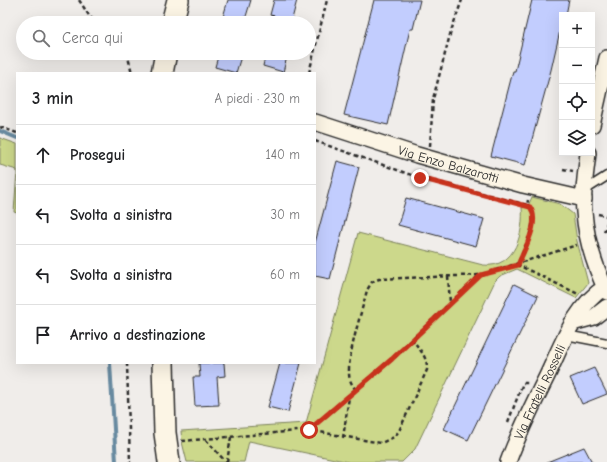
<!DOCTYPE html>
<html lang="it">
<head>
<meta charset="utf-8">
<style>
  body { margin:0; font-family:"Comic Neue",sans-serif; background:#f6f6f6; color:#202124 }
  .controls { position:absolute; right:12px; top:12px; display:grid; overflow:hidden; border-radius:0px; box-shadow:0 4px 16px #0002 }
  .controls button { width:36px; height:36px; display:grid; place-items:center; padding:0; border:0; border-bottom:1px solid #e0e0e0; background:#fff; color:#202124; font:20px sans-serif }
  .stop { position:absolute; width:12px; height:12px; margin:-9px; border:3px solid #c8321e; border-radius:50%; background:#fff }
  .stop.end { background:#c8321e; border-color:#fff; box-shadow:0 1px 4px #0008 }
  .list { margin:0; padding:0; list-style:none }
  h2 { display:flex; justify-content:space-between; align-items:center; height:52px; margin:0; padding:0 16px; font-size:17px }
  h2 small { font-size:13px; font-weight:400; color:#757577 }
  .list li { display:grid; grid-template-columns:26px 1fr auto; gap:12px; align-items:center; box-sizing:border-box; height:60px; padding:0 16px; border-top:1px solid #e0e0e0 }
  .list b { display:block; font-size:15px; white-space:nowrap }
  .list em { font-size:13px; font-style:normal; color:#757577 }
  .icon { flex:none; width:22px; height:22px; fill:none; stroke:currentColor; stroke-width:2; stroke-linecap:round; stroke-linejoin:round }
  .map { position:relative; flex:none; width:607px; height:462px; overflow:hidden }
  .search { position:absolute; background:#fff; box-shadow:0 4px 16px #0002; left:16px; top:16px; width:300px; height:44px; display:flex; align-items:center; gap:10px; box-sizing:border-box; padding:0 14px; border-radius:22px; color:#757577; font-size:15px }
  .panel { position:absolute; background:#fff; box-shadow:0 4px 16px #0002; left:16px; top:72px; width:300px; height:292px; border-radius:0px }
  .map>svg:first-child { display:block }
  .green { fill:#ccd88b; stroke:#7c825b }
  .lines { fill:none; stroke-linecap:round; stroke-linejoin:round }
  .stream { stroke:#678aa0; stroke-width:4 }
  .building { fill:#c2cdfe; stroke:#2b2b2b }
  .lane-casing { stroke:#2b2b2b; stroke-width:11 }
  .street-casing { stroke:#2b2b2b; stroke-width:18 }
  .secondary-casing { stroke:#2b2b2b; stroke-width:24 }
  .path { stroke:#2b2b2b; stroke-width:2.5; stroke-dasharray:4 3; stroke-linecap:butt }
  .lane { stroke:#fcf5e5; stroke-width:8 }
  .street { stroke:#fcf5e5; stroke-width:15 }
  .secondary { stroke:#fcf5e5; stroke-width:21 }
  .route { stroke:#c8321e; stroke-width:5 }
  .labels { text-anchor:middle; stroke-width:3; stroke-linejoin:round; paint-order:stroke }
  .street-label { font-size:13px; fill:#2b2b2b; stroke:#fcf5e5 }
</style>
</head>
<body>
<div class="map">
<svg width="607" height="462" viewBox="0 0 607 462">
  <rect width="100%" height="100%" fill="#f0edea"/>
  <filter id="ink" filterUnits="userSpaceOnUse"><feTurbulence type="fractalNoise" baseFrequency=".025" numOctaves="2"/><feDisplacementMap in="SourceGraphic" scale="8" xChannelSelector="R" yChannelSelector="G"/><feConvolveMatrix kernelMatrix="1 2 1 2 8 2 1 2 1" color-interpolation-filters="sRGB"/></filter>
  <g filter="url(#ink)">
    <path class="green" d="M0 138 17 144V213L14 212 17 170 0 165Z
      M532 197 560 204 573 214 577 241 588 283 576 298 517 269 500 276 495 281 415 449 402 462H349L249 441 244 462H187L182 442 181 431 306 423 358 233 483 265C516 269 524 231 522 207L528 206Z"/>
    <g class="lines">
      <path class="stream" d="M0 131 17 138
        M110 363 116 462"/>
    </g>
    <path class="building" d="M228 0H251L244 23H227L229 19 223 17Z
      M274 0H297L291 23H274L275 16 270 15Z
      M374 0H420L413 29H410L388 125 344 115Z
      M532 0H569L566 15H562V22L551 70 525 165 491 156 513 71H515Z
      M219 53H242L236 73 215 67Z
      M266 53H288L283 72 263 66Z
      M337 161 359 167 330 279 315 276V243Z
      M406 198 484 219 476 246 398 225Z
      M514 284 538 296 468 440 444 429Z
      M199 363H224L225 376 217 377 219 405 195 406 193 377H200Z
      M280 363H301L288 412 268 407Z
      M594 368 607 394 582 404 570 378Z
      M584 447 592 462H547Z"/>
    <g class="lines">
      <defs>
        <path id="lane" d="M585 190 607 176
          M566 335 607 343"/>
        <g id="street">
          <path id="s1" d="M315 122 417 155 523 185 584 199"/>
          <path d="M592 125 607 58"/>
          <path d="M588 153C586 172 582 193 584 212 586 240 595 267 607 292"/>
          <path d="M572 323 594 317 607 307"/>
          <path id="s2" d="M508 462C519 432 533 404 547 376 562 345 574 307 605 287"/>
        </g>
        <path id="secondary" d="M172 23 178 0
          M162 73 166 53
          M163 363 165 433 169 462"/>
      </defs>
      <use href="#lane" class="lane-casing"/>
      <use href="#street" class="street-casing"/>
      <use href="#secondary" class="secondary-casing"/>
      <path class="path" d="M79 0 90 17 97 23
        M127 53 132 73
        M309 73 327 0
        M0 127 17 133
        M315 141 420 178 527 205 528 200
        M430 146 433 99 451 31 462 0
        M563 169 573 171
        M527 205C543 215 523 251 518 265L578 294
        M598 214 607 216
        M604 232 607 223
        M448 276 450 303
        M127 363 130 462
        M356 390C352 385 349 380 349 373 348 353 362 311 367 290L372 282 379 279 481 275 577 245
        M508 422 523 383H530
        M309 430 392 359 480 275
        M343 438 349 397
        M206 440 226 462
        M182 441 309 430 381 443 394 437 399 431 427 370C428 357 419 349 412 339
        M227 462 231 437"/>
      <use href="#lane" class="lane"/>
      <use href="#street" class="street"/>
      <use href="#secondary" class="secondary"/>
    </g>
  </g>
  <g class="lines" filter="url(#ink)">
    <path class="route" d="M309 430 392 359 481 275 518 265C524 249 541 222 530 207L420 178"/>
  </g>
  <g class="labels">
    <g class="street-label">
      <text dy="5" stroke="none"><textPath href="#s1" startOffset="140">Via Enzo Balzarotti</textPath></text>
      <text dy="5" stroke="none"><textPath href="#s2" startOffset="77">Via Fratelli Rosselli</textPath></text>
    </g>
  </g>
</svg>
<div class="controls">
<button>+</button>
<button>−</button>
<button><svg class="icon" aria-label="locate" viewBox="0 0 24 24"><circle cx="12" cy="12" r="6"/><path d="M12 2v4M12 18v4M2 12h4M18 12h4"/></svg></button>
<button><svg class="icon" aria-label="layers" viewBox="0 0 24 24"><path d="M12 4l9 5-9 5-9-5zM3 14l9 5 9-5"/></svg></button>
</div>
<div class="stop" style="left:309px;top:430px"></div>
<div class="stop end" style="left:420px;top:178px"></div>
<div class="search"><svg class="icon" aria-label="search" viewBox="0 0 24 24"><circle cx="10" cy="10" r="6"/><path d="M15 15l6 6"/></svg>Cerca qui</div>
<section class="panel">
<h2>3 min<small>A piedi · 230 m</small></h2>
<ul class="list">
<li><svg class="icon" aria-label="ahead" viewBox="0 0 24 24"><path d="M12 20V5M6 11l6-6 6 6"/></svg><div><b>Prosegui</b></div><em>140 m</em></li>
<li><svg class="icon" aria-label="left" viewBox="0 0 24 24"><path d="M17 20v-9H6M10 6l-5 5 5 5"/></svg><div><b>Svolta a sinistra</b></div><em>30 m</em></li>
<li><svg class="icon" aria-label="left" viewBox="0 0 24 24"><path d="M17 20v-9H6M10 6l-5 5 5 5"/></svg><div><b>Svolta a sinistra</b></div><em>60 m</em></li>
<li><svg class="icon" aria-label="arrive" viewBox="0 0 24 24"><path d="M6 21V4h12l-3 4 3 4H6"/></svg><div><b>Arrivo a destinazione</b></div></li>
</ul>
</section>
</div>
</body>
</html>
